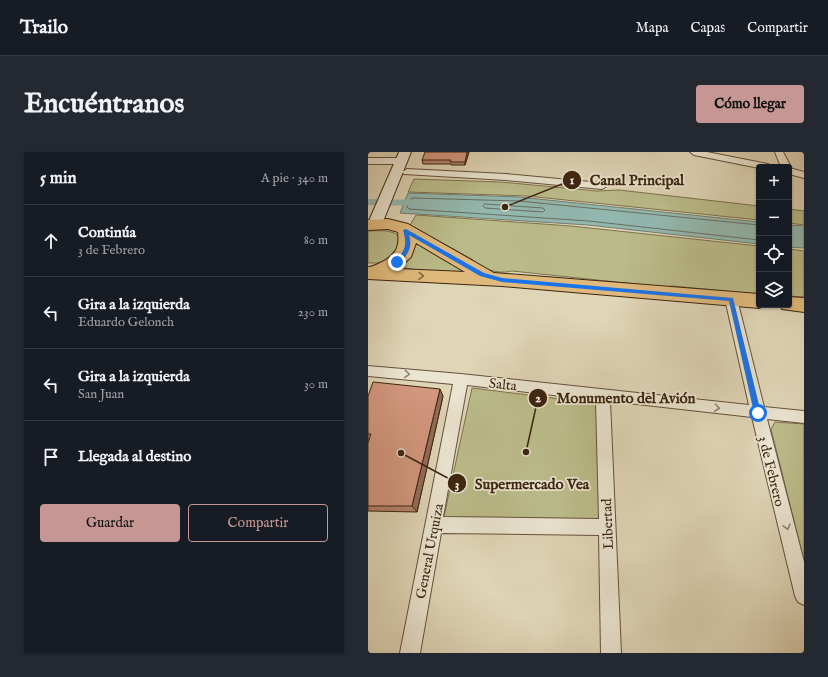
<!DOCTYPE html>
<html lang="es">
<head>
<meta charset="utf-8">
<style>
  body { margin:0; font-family:"IM FELL English",serif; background:#242831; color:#f1f3f6 }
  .controls { position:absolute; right:12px; top:12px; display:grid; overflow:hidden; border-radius:4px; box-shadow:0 1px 3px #0004 }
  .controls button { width:36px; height:36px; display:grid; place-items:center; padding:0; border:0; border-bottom:1px solid #363941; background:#171b24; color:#f1f3f6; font:20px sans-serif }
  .stop { position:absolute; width:12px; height:12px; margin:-9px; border:3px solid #1a73e8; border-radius:50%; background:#fff }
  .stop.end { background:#1a73e8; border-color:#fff; box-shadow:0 1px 4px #0008 }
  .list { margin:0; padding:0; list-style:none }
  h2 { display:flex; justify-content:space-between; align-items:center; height:52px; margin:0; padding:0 16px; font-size:17px }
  h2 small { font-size:13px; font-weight:400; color:#9ea1a6 }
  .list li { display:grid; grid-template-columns:26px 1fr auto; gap:12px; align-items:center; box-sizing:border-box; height:72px; padding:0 16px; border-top:1px solid #363941 }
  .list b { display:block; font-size:15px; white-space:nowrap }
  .list p { margin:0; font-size:13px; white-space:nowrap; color:#9ea1a6 }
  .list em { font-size:13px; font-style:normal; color:#9ea1a6 }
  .actions { display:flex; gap:8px; padding:12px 16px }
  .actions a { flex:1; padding:9px 0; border:1px solid #c59692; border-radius:4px; text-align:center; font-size:14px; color:#c59692 }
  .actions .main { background:#c59692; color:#111 }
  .icon { flex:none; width:22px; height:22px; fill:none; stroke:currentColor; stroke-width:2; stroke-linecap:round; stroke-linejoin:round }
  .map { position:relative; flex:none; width:436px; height:501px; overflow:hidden; border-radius:4px }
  header { display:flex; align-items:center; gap:24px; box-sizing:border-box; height:56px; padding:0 20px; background:#171b24; border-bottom:1px solid #363941 }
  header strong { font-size:19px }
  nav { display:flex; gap:22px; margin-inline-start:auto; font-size:14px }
  .intro { display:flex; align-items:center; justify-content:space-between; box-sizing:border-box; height:96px; padding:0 24px }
  h1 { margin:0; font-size:28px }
  .button { padding:10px 18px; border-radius:4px; background:#c59692; color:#111; font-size:14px; font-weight:700 }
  main { display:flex; gap:24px; padding:0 24px }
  aside { flex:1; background:#171b24; border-radius:4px; box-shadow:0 1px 3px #0004 }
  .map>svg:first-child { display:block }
  .green { fill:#babb89; stroke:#7c704c }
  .water { fill:#93b8b0; stroke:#717d70 }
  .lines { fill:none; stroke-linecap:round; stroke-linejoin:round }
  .shore { stroke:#686e60; stroke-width:1 }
  .canal { fill:#93b8b0; fill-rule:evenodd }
  .minor-casing { stroke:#66513a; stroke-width:2 }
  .secondary-casing { stroke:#3d2510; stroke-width:2 }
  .primary-casing { stroke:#3d2510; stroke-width:2 }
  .minor { fill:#eae4d0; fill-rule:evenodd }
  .secondary { fill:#eae4d0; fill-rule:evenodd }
  .primary { fill:#e0ba7c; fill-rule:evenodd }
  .wall { fill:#b5826c; stroke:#3d2510 }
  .shaded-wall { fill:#936a58; stroke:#3d2510 }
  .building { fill:#d2977d; stroke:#3d2510 }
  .oneway { stroke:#866841 }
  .oneway2 { stroke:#948470 }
  .route { fill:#1a73e8 }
  .labels { text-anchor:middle; stroke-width:3.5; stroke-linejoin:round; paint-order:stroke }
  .street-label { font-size:14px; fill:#3d2510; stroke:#eae4d0 }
  .leader { fill:none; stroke:#3d2510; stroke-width:1.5 }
  .callout-dot { fill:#3d2510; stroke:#eae4d0; stroke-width:1.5 }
  .mark-label { font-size:12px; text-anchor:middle; font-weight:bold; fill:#fff }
  .callout-label { font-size:15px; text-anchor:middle; font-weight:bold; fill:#3d2510; stroke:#eae4d0; stroke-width:3.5; stroke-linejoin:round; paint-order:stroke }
</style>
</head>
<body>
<header>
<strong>Trailo</strong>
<nav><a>Mapa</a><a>Capas</a><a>Compartir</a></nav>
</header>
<div class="intro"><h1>Encuéntranos</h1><a class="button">Cómo llegar</a></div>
<main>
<aside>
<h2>5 min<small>A pie · 340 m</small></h2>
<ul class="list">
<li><svg class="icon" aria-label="ahead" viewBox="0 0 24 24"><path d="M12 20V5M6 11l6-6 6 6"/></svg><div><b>Continúa</b><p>3 de Febrero</p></div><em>80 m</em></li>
<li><svg class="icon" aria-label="left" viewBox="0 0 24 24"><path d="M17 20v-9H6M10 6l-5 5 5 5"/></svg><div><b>Gira a la izquierda</b><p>Eduardo Gelonch</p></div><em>230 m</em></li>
<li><svg class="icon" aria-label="left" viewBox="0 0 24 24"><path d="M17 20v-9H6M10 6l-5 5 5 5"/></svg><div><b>Gira a la izquierda</b><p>San Juan</p></div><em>30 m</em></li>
<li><svg class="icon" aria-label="arrive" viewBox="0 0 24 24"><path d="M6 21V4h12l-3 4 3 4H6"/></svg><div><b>Llegada al destino</b></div></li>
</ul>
<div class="actions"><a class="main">Guardar</a><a>Compartir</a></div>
</aside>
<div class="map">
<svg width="436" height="501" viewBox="0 0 436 501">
  <rect width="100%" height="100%" fill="#dfd5b7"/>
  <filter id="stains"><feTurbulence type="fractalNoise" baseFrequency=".005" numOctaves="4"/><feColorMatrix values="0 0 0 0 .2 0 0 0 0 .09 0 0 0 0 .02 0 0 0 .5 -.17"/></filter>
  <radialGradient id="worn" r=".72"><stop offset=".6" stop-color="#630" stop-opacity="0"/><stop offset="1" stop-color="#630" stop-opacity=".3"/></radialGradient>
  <path class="green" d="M46 27 133 30 229 39 251 38 391 54V68L159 44 40 40Z
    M421 57 436 59V73L421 71Z
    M48 63 203 74 391 94V142L304 134 296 135 144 119C128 123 116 116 102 109L105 108 42 73Z
    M0 79C11 79 22 77 31 84L29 102 13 111H0Z
    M48 90 104 122 102 125 30 115 43 104Z
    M421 97 436 99V145L421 144Z
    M104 236 225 251 229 254 232 372 75 369Z
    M407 270 436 272V409L403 277Z"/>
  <path class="water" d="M40 41 151 45 391 70V92L220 73 32 61Z
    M421 73 436 74V96L421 95Z"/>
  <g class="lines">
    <path class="shore" d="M117 52 175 56 177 58 175 60 117 56 115 54Z
      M391 73 151 49 44 46 39 55 41 57 221 69 391 88"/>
    <path class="canal" d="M0 47 54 48 59 51 54 54 0 53Z"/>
    <defs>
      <path id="minor" d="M322 0H339L400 12 405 15 391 16 326 3Z
        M407 0H415L423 15 422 16 436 20V26L421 22V15H413Z
        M0 6H33L38 9 33 12H0Z
        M39 17 138 22 234 31 239 34 234 37 138 28 36 22 34 20Z
        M363 143 367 144 369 147 396 255 436 259V271L399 267 436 410V453L430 450 427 444 384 265 242 249 253 501H233L231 383 73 381 52 501H32L85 232 0 224V214L93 222 381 253 357 147 359 144ZM99 233 228 248 231 367 75 365Z"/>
      <path id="secondary" d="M31 0H43L14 72 12 75 7 77 2 75 0 71Z"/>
      <path id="primary" d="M20 67 40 72 126 121 391 142V153H398L391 156 134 134 0 127V115C4 115 8 113 12 111 27 104 32 96 30 80L20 77 0 78V68ZM48 91 97 120 30 117 43 105Z
        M421 145 436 146V160L414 157 412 153H421Z"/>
    </defs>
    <use href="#minor" class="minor-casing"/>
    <use href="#secondary" class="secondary-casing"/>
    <use href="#primary" class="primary-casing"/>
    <use href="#minor" class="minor"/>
    <use href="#secondary" class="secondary"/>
    <use href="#primary" class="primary"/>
  </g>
  <path class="wall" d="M101 0 97 13H83V12H55L54 8Z
    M0 244H75L49 360 0 359V291L1 288H0Z"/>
  <path class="shaded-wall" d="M99 0H101L97 13V10Z
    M72 237 75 244 49 360 44 354Z"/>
  <path class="building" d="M57 0H99L97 10H82L83 8H54Z
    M5 230 72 237 44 354H0V291L3 282H0V244Z"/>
  <defs><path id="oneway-chevron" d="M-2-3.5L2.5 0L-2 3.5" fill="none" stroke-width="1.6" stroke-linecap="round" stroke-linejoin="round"/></defs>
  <use class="oneway" href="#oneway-chevron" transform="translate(53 124) rotate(3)"/>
  <g class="oneway2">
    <use href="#oneway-chevron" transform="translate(39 222) rotate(5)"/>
    <use href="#oneway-chevron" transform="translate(349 256) rotate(7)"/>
    <use href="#oneway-chevron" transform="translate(419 375) rotate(76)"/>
  </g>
  <path class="route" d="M38 77 116 121 134 126 365 146 393 261 392 263H387L386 261 361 149 134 130 112 124 41 83C45 95 40 103 31 111H27V109C38 99 39 92 35 78Z"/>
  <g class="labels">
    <g class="street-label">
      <text transform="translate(135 232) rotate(6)" y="5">Salta</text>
      <text transform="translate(404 319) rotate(76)" y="5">3 de Febrero</text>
      <text transform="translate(239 372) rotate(-92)" y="5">Libertad</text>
      <text transform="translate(61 399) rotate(-79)" y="5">General Urquiza</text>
    </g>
  </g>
  <path class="leader" d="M137 55L204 28M158 300L170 246M33 301L89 331"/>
  <g class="callout-dot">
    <circle cx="137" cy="55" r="4"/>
    <circle cx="158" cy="300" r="4"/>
    <circle cx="33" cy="301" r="4"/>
    <circle cx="204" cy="28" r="10"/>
    <circle cx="170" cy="246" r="10"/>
    <circle cx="89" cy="331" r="10"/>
  </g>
  <g class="mark-label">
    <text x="204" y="32">1</text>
    <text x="170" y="250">2</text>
    <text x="89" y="336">3</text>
  </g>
  <g class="callout-label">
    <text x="269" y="33">Canal Principal</text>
    <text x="258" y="251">Monumento del Avión</text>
    <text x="164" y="337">Supermercado Vea</text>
  </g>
  <rect width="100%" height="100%" filter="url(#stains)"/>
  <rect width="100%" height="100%" fill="url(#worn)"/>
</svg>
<div class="controls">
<button>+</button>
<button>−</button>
<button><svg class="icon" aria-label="locate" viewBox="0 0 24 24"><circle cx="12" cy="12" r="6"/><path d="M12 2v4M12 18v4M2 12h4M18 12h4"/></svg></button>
<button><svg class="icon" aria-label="layers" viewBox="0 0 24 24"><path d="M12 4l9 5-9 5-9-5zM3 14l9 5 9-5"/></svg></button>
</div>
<div class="stop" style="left:390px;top:261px"></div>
<div class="stop end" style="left:29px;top:110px"></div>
</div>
</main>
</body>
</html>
